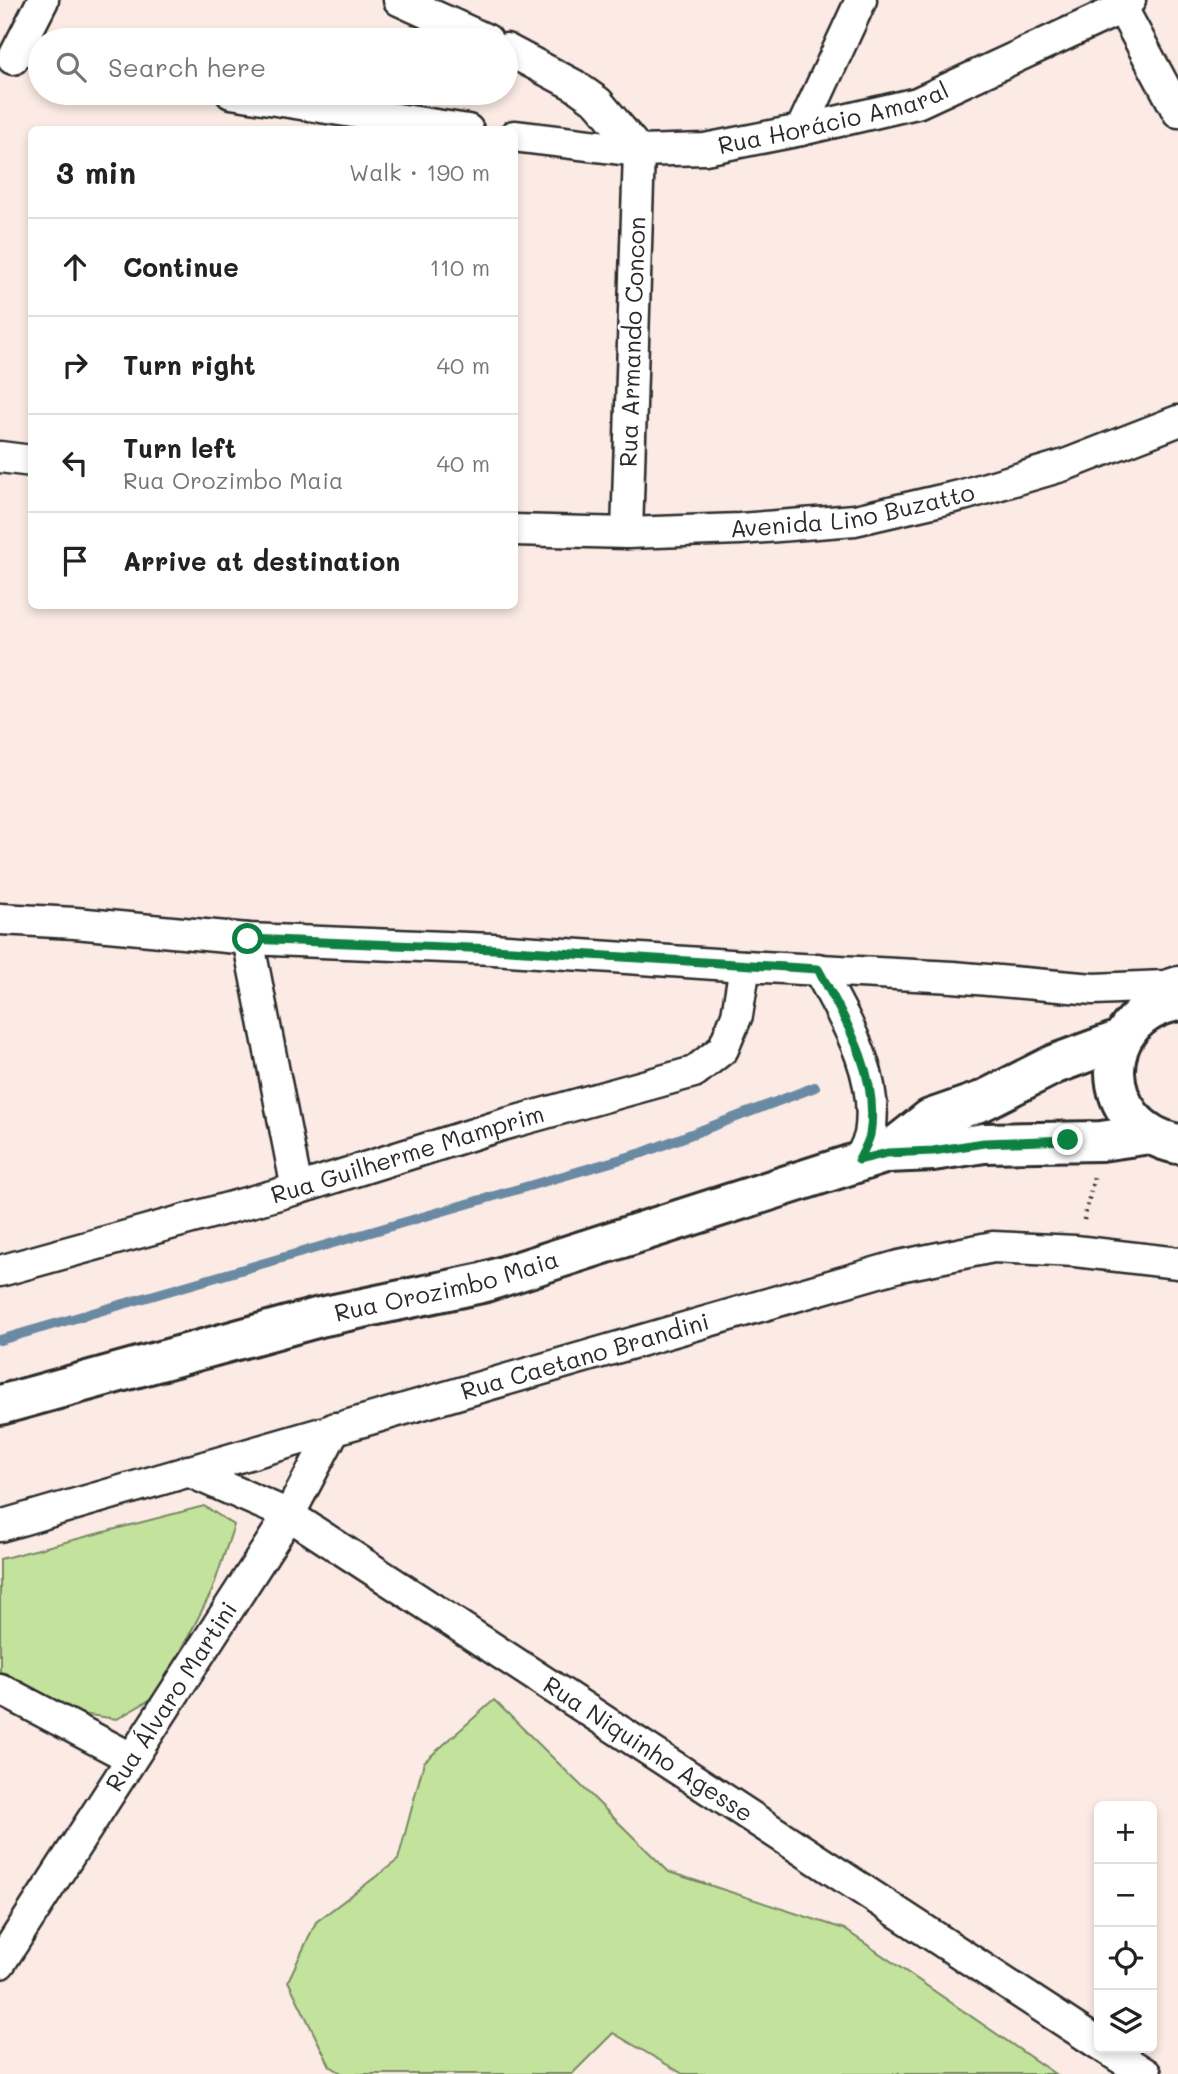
<!DOCTYPE html>
<html lang="en">
<head>
<meta charset="utf-8">
<style>
  body { margin:0; font-family:Mali,sans-serif; background:#f2f2f2; color:#222 }
  .controls { position:absolute; right:21px; bottom:21px; display:grid; overflow:hidden; border-radius:10px; box-shadow:0 4px 10px #0003 }
  .controls button { width:63px; height:63px; display:grid; place-items:center; padding:0; border:0; border-bottom:2px solid #e0e0e0; background:#fff; color:#222; font:35px sans-serif }
  .stop { position:absolute; width:21px; height:21px; margin:-16px; border:5px solid #0b8043; border-radius:50%; background:#fff }
  .stop.end { background:#0b8043; border-color:#fff; box-shadow:0 2px 7px #0008 }
  .list { margin:0; padding:0; list-style:none }
  h2 { display:flex; justify-content:space-between; align-items:center; height:91px; margin:0; padding:0 28px; font-size:30px }
  h2 small { font-size:23px; font-weight:400; color:#767676 }
  .list li { display:grid; grid-template-columns:46px 1fr auto; gap:21px; align-items:center; box-sizing:border-box; height:98px; padding:0 28px; border-top:2px solid #e0e0e0 }
  .list b { display:block; font-size:26px; white-space:nowrap }
  .list p { margin:0; font-size:23px; white-space:nowrap; color:#767676 }
  .list em { font-size:23px; font-style:normal; color:#767676 }
  .icon { flex:none; width:38px; height:38px; fill:none; stroke:currentColor; stroke-width:2; stroke-linecap:round; stroke-linejoin:round }
  .map { position:relative; flex:none; width:1178px; height:2074px; overflow:hidden }
  .search { position:absolute; background:#fff; box-shadow:0 4px 10px #0003; left:28px; top:28px; width:490px; height:77px; display:flex; align-items:center; gap:18px; box-sizing:border-box; padding:0 24px; border-radius:38px; color:#767676; font-size:26px }
  .panel { position:absolute; background:#fff; box-shadow:0 4px 10px #0003; left:28px; top:126px; width:490px; height:483px; border-radius:10px }
  .map>svg:first-child { display:block }
  .green { fill:#c3e39c; stroke:#778764; stroke-width:2 }
  .lines { fill:none; stroke-linecap:round; stroke-linejoin:round }
  .stream { stroke:#6b8aa3; stroke-width:10 }
  .street-casing { stroke:#2b2b2b; stroke-width:35 }
  .primary-casing { stroke:#2b2b2b; stroke-width:44 }
  .path { stroke:#2b2b2b; stroke-width:4.5; stroke-dasharray:2 5; stroke-linecap:butt }
  .street { stroke:#fff; stroke-width:30 }
  .primary { stroke:#fff; stroke-width:38 }
  .route { stroke:#0b8043; stroke-width:9 }
  .labels { text-anchor:middle; stroke-width:6; stroke-linejoin:round; paint-order:stroke }
  .street-label { font-size:24px; fill:#2b2b2b; stroke:#fff }
</style>
</head>
<body>
<div class="map">
<svg width="1178" height="2074" viewBox="0 0 1178 2074">
  <rect width="100%" height="100%" fill="#fbebe4"/>
  <filter id="ink" filterUnits="userSpaceOnUse"><feTurbulence type="fractalNoise" baseFrequency=".0143" numOctaves="2"/><feDisplacementMap in="SourceGraphic" scale="14" xChannelSelector="R" yChannelSelector="G"/><feConvolveMatrix kernelMatrix="1 2 1 2 8 2 1 2 1" color-interpolation-filters="sRGB"/></filter>
  <g filter="url(#ink)">
    <path class="green" d="M204 1506 234 1525 212 1591 158 1695 117 1719 61 1711 0 1678V1559Z
      M494 1700 669 1872 844 1929 1055 2074H683L613 2033 572 2074H343L330 2066 288 1981 316 1922 398 1860 424 1762Z"/>
    <g class="lines">
      <path class="stream" d="M0 1340 642 1153 815 1087"/>
      <defs>
        <g id="street">
          <path d="M399 0 487 40"/>
          <path d="M1122 8 1178 112"/>
          <path d="M506 49 574 85 598 102 639 151 627 533"/>
          <path d="M13 59 43 0"/>
          <path d="M231 93 468 130"/>
          <path d="M801 130 861 0"/>
          <path id="s1" d="M514 136 639 151 705 149 801 130 917 103 1122 8 1130 0"/>
          <path d="M0 457 32 461"/>
          <path id="s2" d="M514 530 627 533 740 529 855 520 963 495 1065 465 1178 421"/>
          <path d="M0 919 75 923 248 939 493 949 745 966 953 977 1094 989 1165 986 1178 982"/>
          <path d="M248 939 297 1189"/>
          <path d="M818 969C845 1019 880 1075 870 1135 868 1143 863 1152 859 1160"/>
          <path id="s3" d="M0 1271 297 1189 502 1125 694 1072 723 1049 737 1015 745 966"/>
          <path id="s4" d="M188 1471 289 1515 1099 2044"/>
          <path id="s5" d="M0 1526 899 1266 993 1247 1075 1251 1178 1263"/>
          <path d="M0 1689 131 1758"/>
          <path id="s6" d="M0 1963 289 1515 335 1428"/>
          <path d="M1105 2048 1146 2074"/>
        </g>
        <g id="primary">
          <path d="M1178 1001C1092 1016 1096 1128 1178 1144"/>
          <path d="M887 1153 930 1119 982 1101 1055 1064 1120 1040"/>
          <path id="s7" d="M0 1405 320 1317 482 1283 887 1153 933 1151 984 1143 1101 1141 1150 1134"/>
        </g>
      </defs>
      <use href="#street" class="street-casing"/>
      <use href="#primary" class="primary-casing"/>
      <path class="path" d="M1084 1220 1094 1177"/>
      <use href="#street" class="street"/>
      <use href="#primary" class="primary"/>
    </g>
  </g>
  <g class="lines" filter="url(#ink)">
    <path class="route" d="M248 939 494 949 818 969C845 1019 880 1075 870 1135 868 1143 863 1152 859 1160L887 1153 933 1151 984 1143 1068 1140"/>
  </g>
  <g class="labels">
    <g class="street-label">
      <text dy="8" stroke="none"><textPath href="#s1" startOffset="324">Rua Horácio Amaral</textPath></text>
      <text transform="translate(633 342) rotate(-88)" y="8">Rua Armando Concon</text>
      <text dy="8" stroke="none"><textPath href="#s2" startOffset="340">Avenida Lino Buzatto</textPath></text>
      <text dy="8" stroke="none"><textPath href="#s3" startOffset="424">Rua Guilherme Mamprim</textPath></text>
      <text dy="8" stroke="none"><textPath href="#s7" startOffset="462">Rua Orozimbo Maia</textPath></text>
      <text dy="8" stroke="none"><textPath href="#s5" startOffset="609">Rua Caetano Brandini</textPath></text>
      <text dy="8" stroke="none"><textPath href="#s6" startOffset="317">Rua Álvaro Martini</textPath></text>
      <text dy="8" stroke="none"><textPath href="#s4" startOffset="539">Rua Niquinho Agesse</textPath></text>
    </g>
  </g>
</svg>
<div class="controls">
<button>+</button>
<button>−</button>
<button><svg class="icon" aria-label="locate" viewBox="0 0 24 24"><circle cx="12" cy="12" r="6"/><path d="M12 2v4M12 18v4M2 12h4M18 12h4"/></svg></button>
<button><svg class="icon" aria-label="layers" viewBox="0 0 24 24"><path d="M12 4l9 5-9 5-9-5zM3 14l9 5 9-5"/></svg></button>
</div>
<div class="stop" style="left:248px;top:939px"></div>
<div class="stop end" style="left:1068px;top:1140px"></div>
<div class="search"><svg class="icon" aria-label="search" viewBox="0 0 24 24"><circle cx="10" cy="10" r="6"/><path d="M15 15l6 6"/></svg>Search here</div>
<section class="panel">
<h2>3 min<small>Walk · 190 m</small></h2>
<ul class="list">
<li><svg class="icon" aria-label="ahead" viewBox="0 0 24 24"><path d="M12 20V5M6 11l6-6 6 6"/></svg><div><b>Continue</b></div><em>110 m</em></li>
<li><svg class="icon" aria-label="right" viewBox="0 0 24 24"><path d="M7 20v-9h11M14 6l5 5-5 5"/></svg><div><b>Turn right</b></div><em>40 m</em></li>
<li><svg class="icon" aria-label="left" viewBox="0 0 24 24"><path d="M17 20v-9H6M10 6l-5 5 5 5"/></svg><div><b>Turn left</b><p>Rua Orozimbo Maia</p></div><em>40 m</em></li>
<li><svg class="icon" aria-label="arrive" viewBox="0 0 24 24"><path d="M6 21V4h12l-3 4 3 4H6"/></svg><div><b>Arrive at destination</b></div></li>
</ul>
</section>
</div>
</body>
</html>
